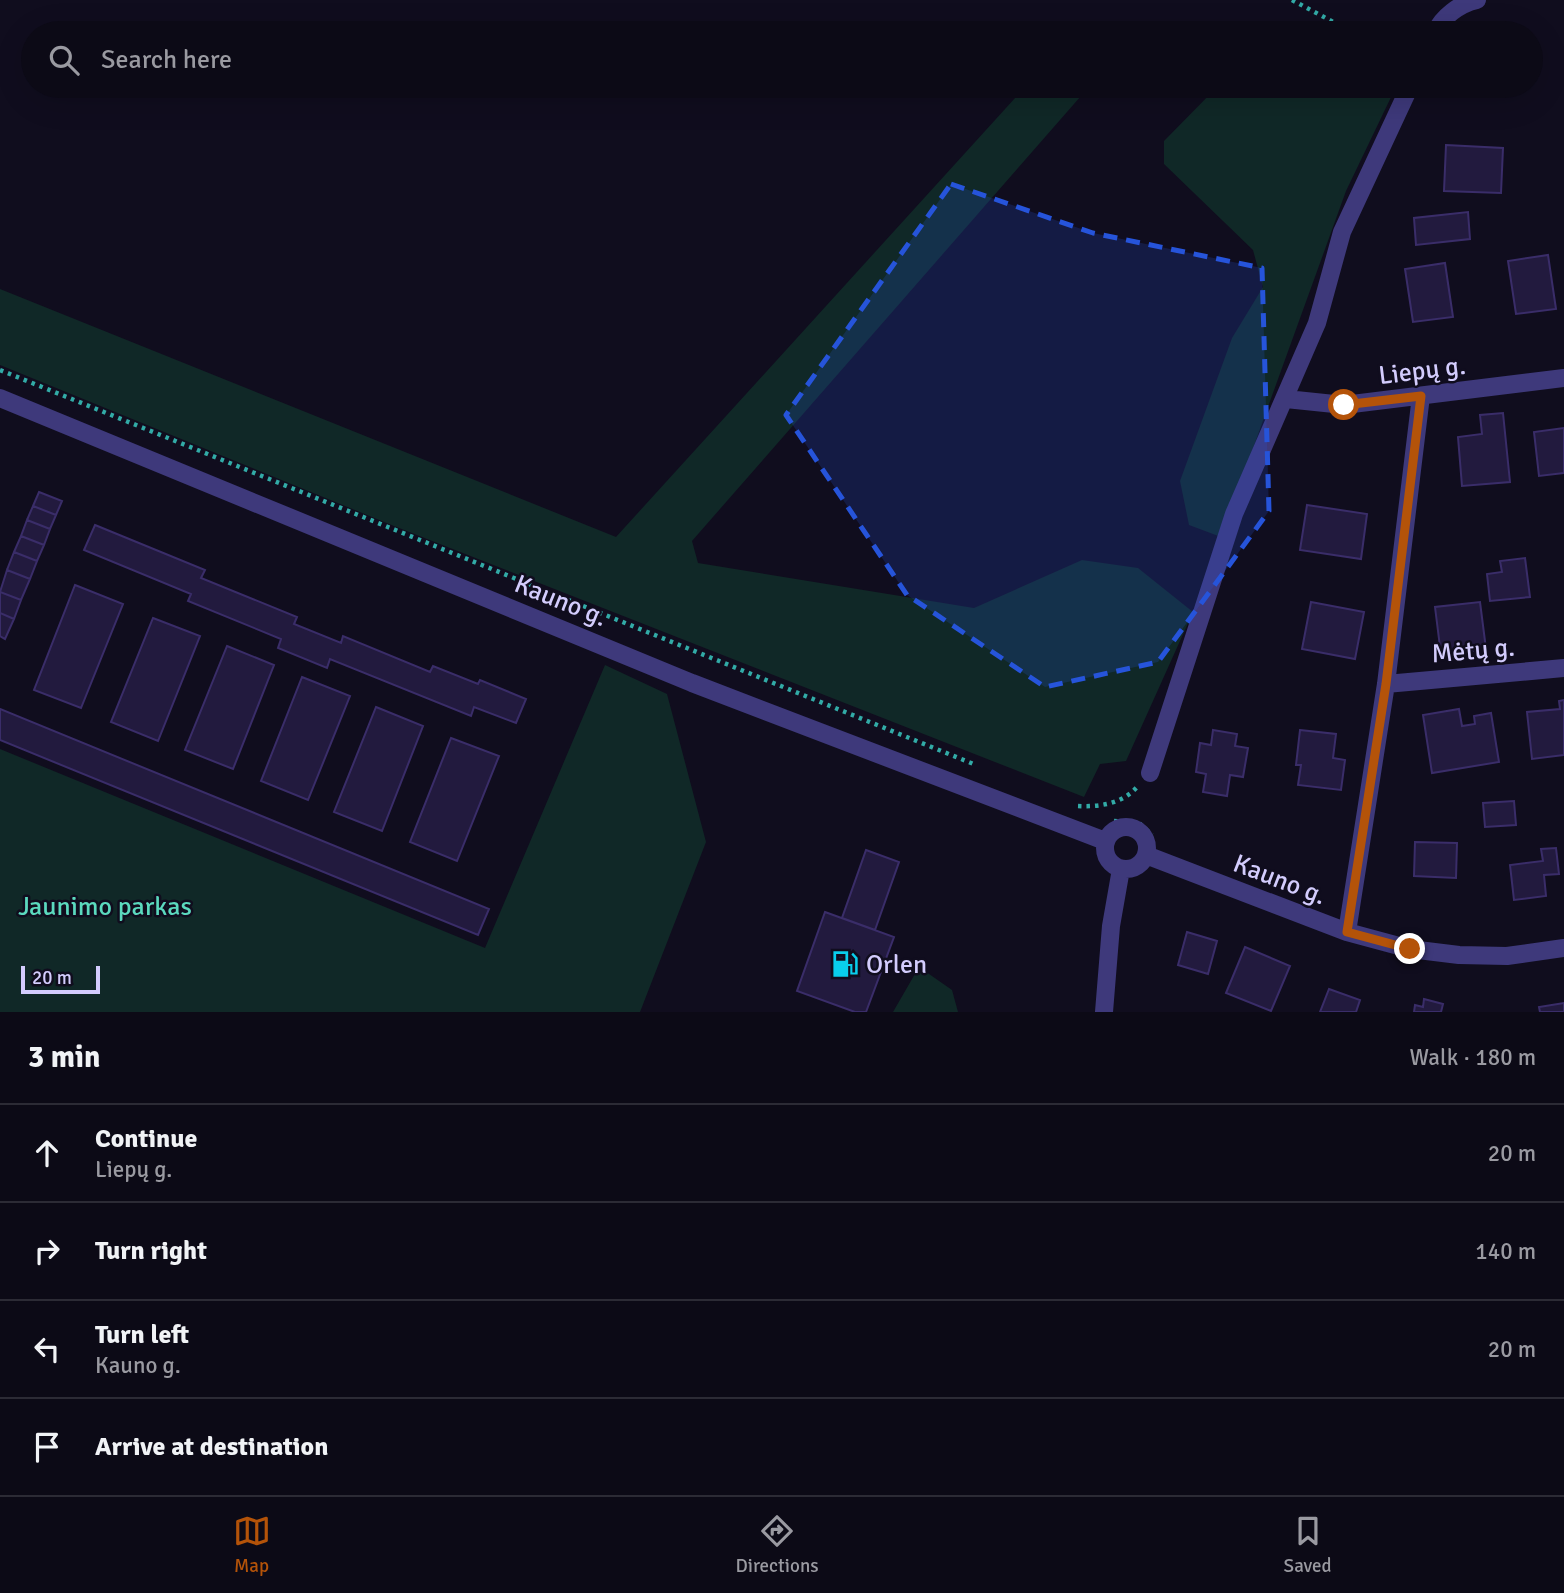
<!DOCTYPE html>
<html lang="en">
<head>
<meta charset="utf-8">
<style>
  body { margin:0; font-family:Signika,sans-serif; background:#15131f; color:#f1f3f6 }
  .scale { position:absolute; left:21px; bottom:18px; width:79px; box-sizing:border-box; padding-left:7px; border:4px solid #d3ccfd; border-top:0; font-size:19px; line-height:24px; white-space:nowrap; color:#d3ccfd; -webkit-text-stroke:5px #100d1e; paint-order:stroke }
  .stop { position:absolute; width:21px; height:21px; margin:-16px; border:5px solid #b45309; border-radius:50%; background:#fff }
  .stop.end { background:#b45309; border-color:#fff; box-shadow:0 2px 7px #0008 }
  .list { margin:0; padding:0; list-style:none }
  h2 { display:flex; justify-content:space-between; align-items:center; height:91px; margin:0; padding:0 28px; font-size:30px }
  h2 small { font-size:23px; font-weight:400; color:#9a9aa1 }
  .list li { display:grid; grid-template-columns:46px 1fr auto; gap:21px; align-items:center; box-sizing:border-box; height:98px; padding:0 28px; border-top:2px solid #2c2b35 }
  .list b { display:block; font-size:26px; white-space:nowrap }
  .list p { margin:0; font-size:23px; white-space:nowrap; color:#9a9aa1 }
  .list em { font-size:23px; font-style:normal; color:#9a9aa1 }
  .icon { flex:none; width:38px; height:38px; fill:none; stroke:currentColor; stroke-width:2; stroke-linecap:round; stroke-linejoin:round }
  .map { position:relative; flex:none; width:1564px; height:1012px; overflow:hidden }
  .search { position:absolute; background:#0c0a16; box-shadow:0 7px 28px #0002; left:21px; right:21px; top:21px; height:77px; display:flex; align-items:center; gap:18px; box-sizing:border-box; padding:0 24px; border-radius:38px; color:#9a9aa1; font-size:26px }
  .sheet { height:483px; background:#0c0a16 }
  nav { display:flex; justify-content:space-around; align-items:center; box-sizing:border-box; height:98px; border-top:2px solid #2c2b35; background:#0c0a16; font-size:19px; color:#9a9aa1 }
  nav a { display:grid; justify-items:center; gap:4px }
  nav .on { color:#b45309 }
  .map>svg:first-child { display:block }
  .green { fill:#102827 }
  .building { fill:#221a3e; stroke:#3a2d69; stroke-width:2 }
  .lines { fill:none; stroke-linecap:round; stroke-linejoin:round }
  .path { stroke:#32aba7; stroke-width:4.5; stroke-dasharray:3.5 5; stroke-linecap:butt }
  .minor { stroke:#3e397b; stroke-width:18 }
  .route { stroke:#b45309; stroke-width:9 }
  .marked { fill:#2654da; fill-opacity:0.2; stroke:#2654da; stroke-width:5; stroke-dasharray:14 9; stroke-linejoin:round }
  .labels { text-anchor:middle; stroke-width:5; stroke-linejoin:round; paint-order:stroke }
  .street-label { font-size:26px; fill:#d3ccfd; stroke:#100d1e }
  .park-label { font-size:26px; fill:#5bd9be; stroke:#100d1e }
  .poi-label { font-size:26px; fill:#d3ccfd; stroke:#100d1e; text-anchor:start }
</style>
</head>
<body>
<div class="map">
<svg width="1564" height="1012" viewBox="0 0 1564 1012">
  <rect width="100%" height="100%" fill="#100d1e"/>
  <path class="green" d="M1026 86 1088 88 692 541 698 563 974 608 1082 560 1138 568 1193 612 1126 761 1100 764 1084 797 394 526 0 365V289L616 537Z
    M1218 86H1382L1393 93 1346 191 1221 537 1189 525 1180 481 1232 338 1263 287 1253 250 1164 164V141Z
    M605 665 667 694 706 842 640 1012H0V749L485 948Z
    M919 967 952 990 958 1012H893Z"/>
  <path class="building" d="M1478 86H1507L1502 96Z
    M1446 145 1503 148 1501 193 1444 191Z
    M1468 212 1470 239 1416 245 1414 218Z
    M1548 255 1556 309 1516 314 1508 261Z
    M1445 263 1453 317 1413 322 1405 269Z
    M1503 413 1510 482 1462 486 1458 437 1482 434 1480 415Z
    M1564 428V473L1539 476 1534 432Z
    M39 492 62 501 56 515 33 506Z
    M1307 505 1367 514 1361 559 1300 550Z
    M33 506 56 515 50 529 27 520Z
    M27 520 50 529 44 545 21 536Z
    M95 525 205 570 201 578 297 617 294 624 341 643 343 636 430 672 433 666 478 684 480 680 526 699 516 723 474 707 471 716 330 659 327 668 278 648 281 639 188 601 191 594 84 550Z
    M21 536 44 545 37 561 14 552Z
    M14 552 37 561 30 579 7 570Z
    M1525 558 1530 597 1490 601 1487 574 1502 572 1500 561Z
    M7 570 30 579 21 600 0 592Z
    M75 585 123 604 81 708 34 690Z
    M0 592 21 600 14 619 0 613Z
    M1311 602 1364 612 1355 659 1302 649Z
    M1480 602 1486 649 1441 655 1435 607Z
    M0 613 14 619 5 639 0 636Z
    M153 618 200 636 158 741 111 722Z
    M227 646 274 665 233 769 185 750Z
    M302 677 350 696 308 800 261 781Z
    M1564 700V755L1532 759 1527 712 1560 709 1559 701Z
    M376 707 423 726 382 831 334 812Z
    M0 709 489 909 478 935 0 740Z
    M1459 709 1462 726 1475 724 1474 716 1491 713 1499 762 1432 773 1423 715Z
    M1213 730 1237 734 1235 746 1248 748 1243 777 1230 775 1227 796 1203 792 1206 774 1196 772 1200 743 1211 745Z
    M1300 730 1336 734 1333 758 1345 760 1341 790 1298 785 1301 765H1296Z
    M451 738 499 756 457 861 410 842Z
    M1514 801 1516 825 1485 827 1483 803Z
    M1415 842 1457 843 1456 878 1414 876Z
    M1556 848 1559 874 1544 875 1546 896 1514 900 1510 865 1543 861 1541 849Z
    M866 850 899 862 875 930 842 918Z
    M825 912 894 937 866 1012H855L797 991Z
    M1187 932 1217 941 1208 974 1178 965Z
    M1245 947 1290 966 1271 1011 1226 993Z
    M1329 989 1360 1000 1356 1012H1320Z
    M1424 999 1443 1004 1441 1012H1414L1415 1005 1423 1007Z
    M1564 1003V1012H1540L1539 1007Z"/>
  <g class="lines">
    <path class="path" d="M1292 0 1354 33
      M0 370 976 765
      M1078 806C1099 807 1122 804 1137 787
      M1114 821 1139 823 1152 835"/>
    <path class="minor" d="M1435 33C1442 17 1459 4 1477 0
      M0 398 692 683 1105 841
      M1286 399 1344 405 1564 378
      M1386 684 1564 668
      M1150 773 1234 514 1317 323 1342 232 1410 86
      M1105 848a21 21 0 1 1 42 0a21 21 0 1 1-42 0Z
      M1146 855 1347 932 1410 949 1459 955 1507 956 1564 948
      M1347 932 1386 684 1421 396
      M1104 1012 1111 926 1121 869"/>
  </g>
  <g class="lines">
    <path class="route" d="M1344 405 1421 396 1386 684 1347 932 1410 949"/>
  </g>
  <path class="marked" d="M951 184 1093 233 1262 268 1269 511 1158 662 1045 687 907 595 786 415Z"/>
  <defs>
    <symbol id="fuel-bare" viewBox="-9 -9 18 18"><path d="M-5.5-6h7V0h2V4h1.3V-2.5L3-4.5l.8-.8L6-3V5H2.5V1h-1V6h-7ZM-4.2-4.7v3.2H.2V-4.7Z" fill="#09ceec" stroke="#100d1e" stroke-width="2.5" paint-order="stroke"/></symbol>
  </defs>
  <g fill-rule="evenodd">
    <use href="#fuel-bare" x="826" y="945" width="38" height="38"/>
  </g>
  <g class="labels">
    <g class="street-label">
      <text transform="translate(1422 370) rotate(-7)" y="9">Liepų g.</text>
      <text transform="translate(561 600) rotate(22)" y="9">Kauno g.</text>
      <text transform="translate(1473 650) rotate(-5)" y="9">Mėtų g.</text>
      <text transform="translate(1280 879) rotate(21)" y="9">Kauno g.</text>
    </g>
    <g class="park-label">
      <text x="105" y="915">Jaunimo parkas</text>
    </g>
    <g class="poi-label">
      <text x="866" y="973">Orlen</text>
    </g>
  </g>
</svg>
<div class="scale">20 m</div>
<div class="stop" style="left:1344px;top:405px"></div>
<div class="stop end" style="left:1410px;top:949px"></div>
<div class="search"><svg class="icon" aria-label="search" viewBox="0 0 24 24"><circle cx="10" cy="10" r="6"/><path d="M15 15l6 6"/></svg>Search here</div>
</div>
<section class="sheet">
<h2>3 min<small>Walk · 180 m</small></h2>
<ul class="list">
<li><svg class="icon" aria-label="ahead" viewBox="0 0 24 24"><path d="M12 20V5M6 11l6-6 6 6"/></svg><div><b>Continue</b><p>Liepų g.</p></div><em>20 m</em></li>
<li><svg class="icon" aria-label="right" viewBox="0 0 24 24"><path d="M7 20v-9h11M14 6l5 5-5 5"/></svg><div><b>Turn right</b></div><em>140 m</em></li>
<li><svg class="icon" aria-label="left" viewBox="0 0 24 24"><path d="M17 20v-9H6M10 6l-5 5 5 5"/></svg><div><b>Turn left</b><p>Kauno g.</p></div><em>20 m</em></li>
<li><svg class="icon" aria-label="arrive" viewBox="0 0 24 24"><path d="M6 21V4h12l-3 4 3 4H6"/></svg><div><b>Arrive at destination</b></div></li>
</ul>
</section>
<nav>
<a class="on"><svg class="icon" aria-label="map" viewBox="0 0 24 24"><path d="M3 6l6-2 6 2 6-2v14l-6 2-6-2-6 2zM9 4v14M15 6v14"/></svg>Map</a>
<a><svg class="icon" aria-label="directions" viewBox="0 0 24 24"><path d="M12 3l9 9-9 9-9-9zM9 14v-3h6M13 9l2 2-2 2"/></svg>Directions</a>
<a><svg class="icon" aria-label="saved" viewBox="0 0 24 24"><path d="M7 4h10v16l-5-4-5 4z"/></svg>Saved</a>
</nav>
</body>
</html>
